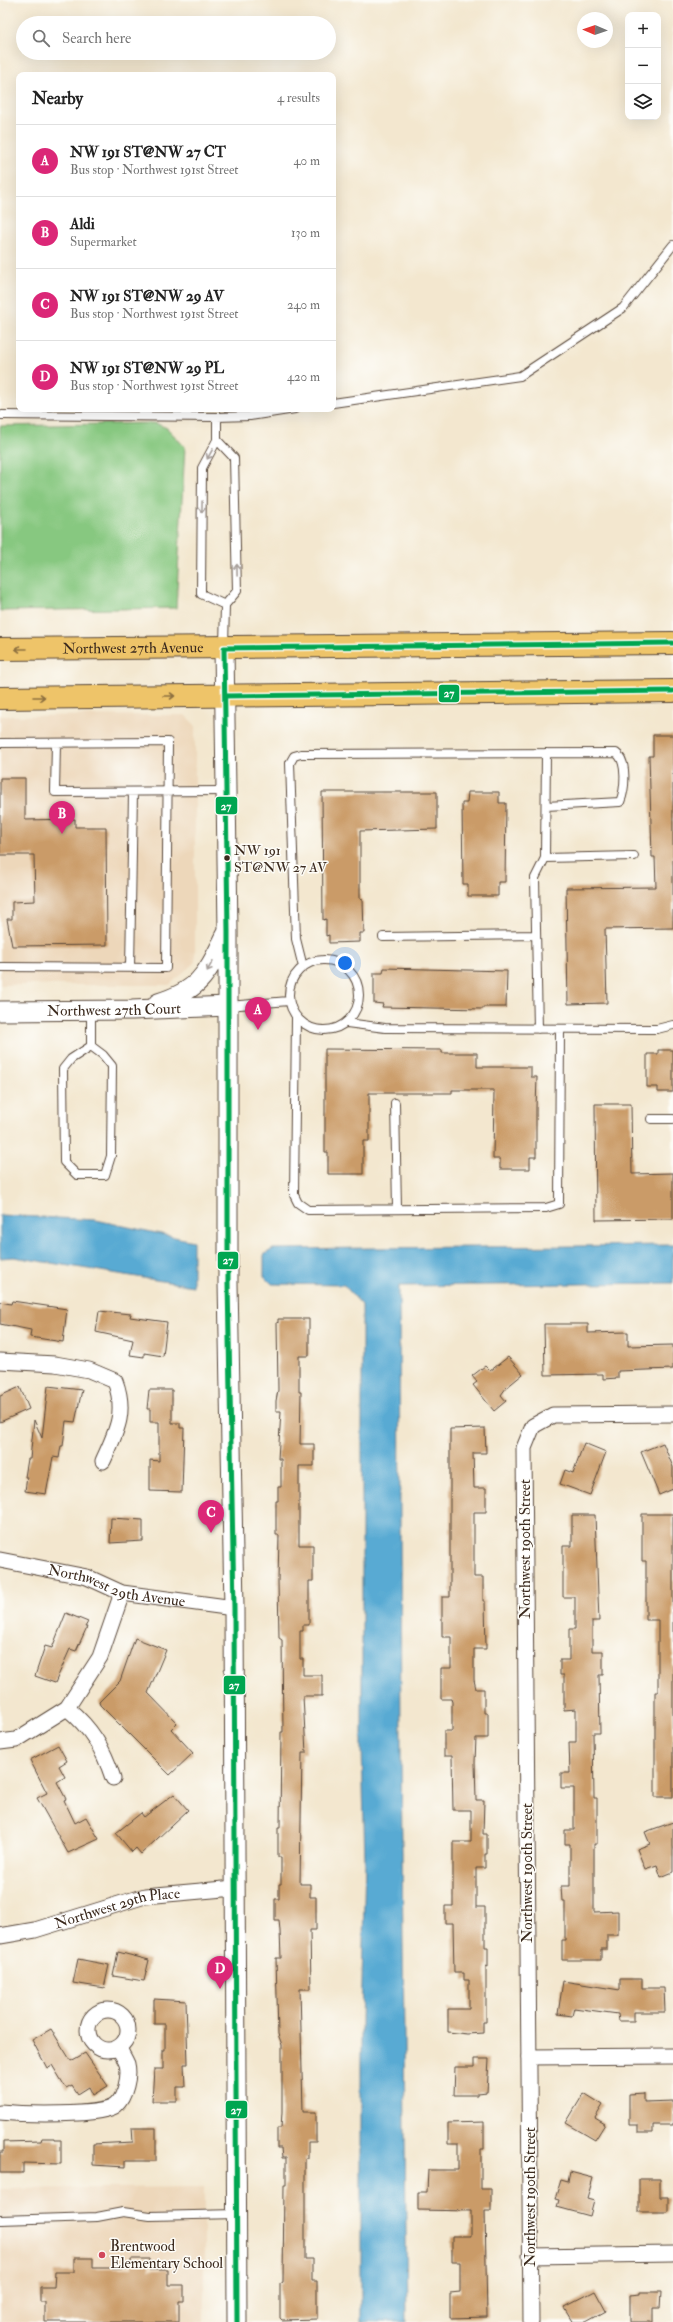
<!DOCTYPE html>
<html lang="en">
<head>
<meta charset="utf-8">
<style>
  body { margin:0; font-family:"IM FELL Double Pica",serif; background:#f6f6f6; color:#222 }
  .controls { position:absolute; right:12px; top:12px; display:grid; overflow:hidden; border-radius:8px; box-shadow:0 4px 16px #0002 }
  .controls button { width:36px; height:36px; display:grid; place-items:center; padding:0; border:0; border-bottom:1px solid #e0e0e0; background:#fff; color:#222; font:20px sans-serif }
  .compass { position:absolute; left:577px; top:12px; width:36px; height:36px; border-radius:50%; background:#fff; box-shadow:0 4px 16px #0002; rotate:272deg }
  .you { position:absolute; left:345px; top:963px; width:14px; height:14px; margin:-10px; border:3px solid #fff; border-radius:50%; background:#1a73e8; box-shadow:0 0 0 6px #1a73e833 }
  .badge { display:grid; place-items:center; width:26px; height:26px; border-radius:50%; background:#db2777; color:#fff; font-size:13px; font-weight:700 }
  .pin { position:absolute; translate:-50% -33px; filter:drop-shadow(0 1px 2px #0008) }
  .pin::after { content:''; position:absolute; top:21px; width:14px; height:12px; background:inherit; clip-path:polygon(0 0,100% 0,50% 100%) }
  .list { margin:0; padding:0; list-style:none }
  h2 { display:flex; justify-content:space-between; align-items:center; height:52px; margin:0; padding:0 16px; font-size:17px }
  h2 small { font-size:13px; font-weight:400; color:#767676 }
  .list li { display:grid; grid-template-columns:26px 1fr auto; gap:12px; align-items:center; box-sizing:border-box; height:72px; padding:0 16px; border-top:1px solid #e0e0e0 }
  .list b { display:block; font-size:15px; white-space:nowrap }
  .list p { margin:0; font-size:13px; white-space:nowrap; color:#767676 }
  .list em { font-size:13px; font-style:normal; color:#767676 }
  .icon { flex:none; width:22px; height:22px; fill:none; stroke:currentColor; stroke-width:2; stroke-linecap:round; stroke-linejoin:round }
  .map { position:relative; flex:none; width:673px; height:2322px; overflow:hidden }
  .search { position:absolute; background:#fff; box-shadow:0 4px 16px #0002; left:16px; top:16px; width:320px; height:44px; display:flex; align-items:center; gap:10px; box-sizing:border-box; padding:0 14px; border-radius:22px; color:#767676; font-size:15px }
  .panel { position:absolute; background:#fff; box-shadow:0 4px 16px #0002; left:16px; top:72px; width:320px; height:340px; border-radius:8px }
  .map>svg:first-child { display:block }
  .built { fill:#edd7ba }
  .green { fill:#87c880; stroke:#61794f }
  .water { fill:#59aad3; stroke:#4a6a78 }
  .building { fill:#ca9b67 }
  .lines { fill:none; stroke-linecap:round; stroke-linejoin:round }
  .service-casing { stroke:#574639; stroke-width:10 }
  .minor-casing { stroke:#574639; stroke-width:17 }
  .tertiary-casing { stroke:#574639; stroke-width:21 }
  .primary-casing { stroke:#574639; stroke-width:24 }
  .service { stroke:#fff; stroke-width:8 }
  .minor { stroke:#fff; stroke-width:15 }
  .tertiary { stroke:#fff; stroke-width:19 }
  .primary { stroke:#eec469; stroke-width:22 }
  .bus-1-casing { stroke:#fdfcf7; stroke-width:8 }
  .bus-1 { stroke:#00a651; stroke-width:5 }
  .oneway { stroke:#a79f9a }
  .oneway2 { stroke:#8c6f40 }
  .bus-dot { fill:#3b2a1e; stroke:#fdfcf7; stroke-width:1.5 }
  .poi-dot { fill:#d1495b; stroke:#fdfcf7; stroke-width:1.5 }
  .labels { text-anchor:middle; stroke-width:3; stroke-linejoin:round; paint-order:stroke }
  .bus-label { font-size:14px; fill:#3b2a1e; stroke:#fdfcf7; text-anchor:start }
  .street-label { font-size:15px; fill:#3b2a1e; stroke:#fdfcf7 }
  .poi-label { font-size:15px; fill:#3b2a1e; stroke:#fdfcf7; text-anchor:start }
  .line-badge { stroke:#fdfcf7; stroke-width:1.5 }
  .badge-label { font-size:11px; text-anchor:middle; font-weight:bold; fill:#fff }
</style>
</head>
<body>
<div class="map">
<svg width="673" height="2322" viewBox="0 0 673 2322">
  <rect width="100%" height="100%" fill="#fdfcf7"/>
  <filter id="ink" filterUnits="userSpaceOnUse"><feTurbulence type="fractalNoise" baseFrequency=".025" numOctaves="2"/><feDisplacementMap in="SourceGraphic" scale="8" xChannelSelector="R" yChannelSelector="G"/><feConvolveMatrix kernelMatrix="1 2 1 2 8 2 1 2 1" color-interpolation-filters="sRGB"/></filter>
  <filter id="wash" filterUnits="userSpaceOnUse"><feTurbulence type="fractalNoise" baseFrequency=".012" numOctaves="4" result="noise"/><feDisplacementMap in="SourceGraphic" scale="16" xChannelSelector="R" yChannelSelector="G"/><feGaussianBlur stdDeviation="0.9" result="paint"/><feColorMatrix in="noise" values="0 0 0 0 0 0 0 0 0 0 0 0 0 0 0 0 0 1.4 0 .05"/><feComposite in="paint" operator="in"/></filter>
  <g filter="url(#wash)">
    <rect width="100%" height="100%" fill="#f3e7cf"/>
    <path class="built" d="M185 715 195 725V962L169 985H0V716Z
      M204 2187V2322H0V2189Z"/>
    <path class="green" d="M155 423 167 428 185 447 176 608 0 611V426Z"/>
    <path class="water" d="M0 1215 96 1220 193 1241V1286L14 1257 0 1258Z
      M673 1245V1283L399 1286 401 1751 407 2322H361V2023L365 1860 362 1749V1305L344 1285 272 1284 264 1276V1255L273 1249Z"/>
    <g id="blocks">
      <path class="building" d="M653 735H673V928L605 929 607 1003 568 1004 566 888 656 887 655 857H652L649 756H653Z
        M0 778H25V820L75 819V827H106L107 945 12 946 7 919H12V902L35 901 34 855H0Z
        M322 792H437V829L360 831V899L363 900 364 933H360V942L329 943V935L326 936V919L323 920Z
        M468 792H499V803H506L505 882H498V896H468V884H463L462 803H467Z
        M384 968 507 971 506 1007H483V1009L382 1007 383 1004 374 1003V973H383Z
        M325 1049 442 1050V1053H477V1067H531V1077H537L536 1108V1157H530V1169H500V1159H493L494 1090H452V1093H369V1141H363V1174H328V1152H325Z
        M658 1050H673V1092H658V1087H647V1054H658Z
        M595 1104H631L632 1174 673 1173V1219L596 1220Z
        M12 1301 67 1309 63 1342 30 1337 31 1330 0 1324V1302L11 1304Z
        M99 1311 131 1314 130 1317 167 1322 163 1356 144 1353V1357L130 1355 133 1340 96 1332Z
        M278 1319H309V1356H299V1392H301L300 1444H314V1466H299V1545H313V1581H309V1625H303V1631H300V1659H303V1675H322V1696H303L306 1753H302L300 1884H310V1897H316V1930H310L311 1989H300L303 2112H316V2142H308V2158H305V2259H312V2281H317V2319L282 2320 280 2318V2284L283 2282 284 2185H286V2158H282L281 2148H277V2128H281L282 2112V2045L278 2034 276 1958H281L280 1931 279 1920H275V1899H279V1884H281V1857H278V1828H280L281 1732H283L282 1640 279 1638 278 1581 279 1535H276V1501H278V1487H281V1459H278L281 1411H276V1401L278 1390 277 1322 278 1323Z
        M544 1324H588V1333L628 1332V1346L673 1345V1369L618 1371V1378L603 1379V1374L545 1375Z
        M508 1357 523 1374 506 1388 501 1395 506 1401 494 1411 473 1385 477 1382 472 1376 485 1366 490 1371Z
        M48 1386 82 1390 75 1422 66 1421 63 1446H61L59 1458 53 1457 46 1494 25 1491 27 1477H25L28 1459H30L34 1420 42 1438Z
        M20 1387 29 1409 0 1422V1396Z
        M149 1390H172V1423H180V1428H184L182 1492 150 1491V1460L159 1461V1422H150V1409H147Z
        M485 1428 486 1453H473L474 1488H486V1512H474V1577H483V1601H485L486 1649H474V1680L476 1689H484V1713H488V1738H476L475 1762 476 1800H484L483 1834H487V1854H485V1868H476V1907H485V1947H488V1967L486 1966V2022H483V2033L467 2034 448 2032V2009H469V1980H464V1973H454L453 1923H445V1906H453V1842H471V1810H453L452 1756H444V1731H452V1702L451 1699H441V1668H451V1637H442V1597H450V1429Z
        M584 1443 606 1452 590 1495 560 1484 565 1470 573 1473Z
        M663 1443 673 1467V1489L659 1495 641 1452Z
        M642 1514H673V1797H655V1692H658V1620H646V1561H642Z
        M572 1515H595L599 1621H592V1651H603V1675H599L600 1733H593L594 1798H597V1844H594V1912L618 1911V1935H607V1949H601V1960H562V1940H565V1901H562L561 1886H570V1844H565V1830H574V1788H561V1773H570L569 1742H576V1709L564 1710V1675H560V1660H569V1629H575V1597H563V1546H572Z
        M111 1518 143 1520V1541L110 1543Z
        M66 1613 88 1622 85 1627H87L76 1651 70 1649 55 1683 35 1676 45 1646 52 1648Z
        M135 1638 166 1650 148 1693 177 1723 171 1729 193 1753 170 1775 100 1705 99 1702 120 1681Z
        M58 1745 67 1761 59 1766 65 1777 57 1782 66 1799 64 1800 75 1823 86 1817 99 1839 68 1853 37 1798 47 1793 30 1760Z
        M174 1794 188 1810 141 1854 136 1848 132 1852 116 1833 141 1813 144 1817Z
        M673 1822V1872L661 1877 657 1865 645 1869 637 1849 650 1844 645 1832Z
        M118 1952 149 1960 144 1981 113 1976Z
        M78 1959 109 1965 104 1988 73 1983Z
        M620 1979H642V1988H664L665 2012H634V2021H619L618 2014 574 2008 572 2016 558 2014 563 1981 620 1990Z
        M154 1999 186 2001 188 2064H184L185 2087H177V2101H152L154 2069H163V2050H165V2024H154Z
        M51 2029 71 2061 85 2053 108 2086 93 2095 89 2087 78 2094 72 2085 66 2088 52 2065 47 2068 32 2040Z
        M474 2059H489L487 2092 478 2093V2095H454L455 2067H474Z
        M584 2093 603 2105 595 2118 605 2124 595 2140 566 2123Z
        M644 2093V2102L673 2101V2125H653V2133H638V2125H629V2094Z
        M484 2122V2149H481V2189H491V2211H485L487 2317 450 2318V2293L460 2292V2262H452V2236H471V2211L418 2210V2192H427L428 2170H458V2144H448V2123Z
        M132 2128H156V2161H125V2167L93 2165V2144L133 2142Z
        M42 2138H54V2140H61V2164L23 2163V2173H0V2152H3V2142L41 2141Z
        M570 2172 593 2178 587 2199 594 2201 590 2216 557 2207 559 2200 555 2199 561 2180 568 2182Z
        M639 2179H660V2197H668V2212H639Z
        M74 2258H93V2268H131V2259H149V2270H168V2285H184V2301H179V2322H45V2302H40V2287H54L55 2272H74Z
        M595 2291 606 2311 586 2322H573L564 2307Z
        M640 2292H661L660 2308H653V2322H630V2295L640 2294Z"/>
    </g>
  </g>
  <g filter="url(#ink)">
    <use href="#blocks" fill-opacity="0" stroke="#574639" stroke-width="1"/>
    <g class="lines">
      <defs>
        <path id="service" d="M333 403 520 376 623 308 673 245
          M0 415 217 417 250 416 295 409
          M217 417V440L202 468 201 594 225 605
          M217 440 234 458 237 591 225 605 224 646
          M0 743 168 742 166 968 0 967
          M56 743 55 792 226 791
          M545 858 634 856
          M383 937 536 935
          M289 995a35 35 0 1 1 70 0a35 35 0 1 1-70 0Z
          M303 967 296 939 290 763 294 756 301 754 616 753C628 761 625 790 620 802L546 806
          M130 968 133 792
          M228 1006 289 1001
          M296 1018 294 1195 298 1203 308 1210 546 1208 559 1204 560 1029
          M347 1023 385 1028 657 1029 673 1025
          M538 1029 535 878 545 858 546 753
          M91 1046 103 1055 112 1066 111 1156 105 1175H77L64 1162 63 1069 71 1059Z
          M91 1046V1010
          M395 1103 397 1209
          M651 1119H673
          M0 2220 97 2217 123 2212 150 2216 237 2214"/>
        <g id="minor">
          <path d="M0 1361 55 1364 89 1370 115 1381C127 1413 116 1432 103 1461"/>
          <path id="s1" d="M0 1560 87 1577 122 1593 234 1608"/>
          <path d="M67 1708C92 1729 103 1748 113 1778"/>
          <path d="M0 1742 16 1740 67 1708 100 1657 122 1593"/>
          <path id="s2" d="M0 1936 35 1930 145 1896 235 1888"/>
          <circle cx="108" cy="2030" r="20"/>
          <path d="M529 2057 673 2056"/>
          <path d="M0 2112C20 2114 103 2117 116 2105 125 2097 130 2076 127 2064 125 2059 121 2053 119 2048"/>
          <path d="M530 2256 673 2254"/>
          <path d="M531 2322 524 1448 533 1426 553 1415 673 1414"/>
        </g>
        <g id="tertiary">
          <path d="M224 648 228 931V1283L234 1608 237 2322"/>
          <path d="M158 1003C201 990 207 973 226 935"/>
          <path id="s3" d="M0 1011 132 1010 228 1006"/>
        </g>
        <g id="primary">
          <path id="s4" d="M0 649 673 643"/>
          <path d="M0 698 673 691"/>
        </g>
      </defs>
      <use href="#service" class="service-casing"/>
      <use href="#minor" class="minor-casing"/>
      <use href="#tertiary" class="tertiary-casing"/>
      <use href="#primary" class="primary-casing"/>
      <use href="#service" class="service"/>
      <use href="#minor" class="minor"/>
      <use href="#tertiary" class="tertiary"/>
      <use href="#primary" class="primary"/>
      <defs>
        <path id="bus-1" d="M225 696 673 691
          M237 2322 234 1608 228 1283V931L224 648 673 643"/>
      </defs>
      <use href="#bus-1" class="bus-1-casing"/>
      <use href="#bus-1" class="bus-1"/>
    </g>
    <defs><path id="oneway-shaft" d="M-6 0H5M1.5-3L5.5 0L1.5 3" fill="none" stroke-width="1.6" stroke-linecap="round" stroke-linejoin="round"/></defs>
    <g class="oneway">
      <use href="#oneway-shaft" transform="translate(210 454) rotate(119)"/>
      <use href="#oneway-shaft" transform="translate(202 507) rotate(91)"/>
      <use href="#oneway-shaft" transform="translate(237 570) rotate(-91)"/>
      <use href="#oneway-shaft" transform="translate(210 966) rotate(119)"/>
    </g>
    <g class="oneway2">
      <use href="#oneway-shaft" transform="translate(21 649) rotate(180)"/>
      <use href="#oneway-shaft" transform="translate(169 696)"/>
      <use href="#oneway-shaft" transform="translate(39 697)"/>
    </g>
  </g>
  <circle class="bus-dot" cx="227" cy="858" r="3.5"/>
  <circle class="poi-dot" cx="102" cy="2255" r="4"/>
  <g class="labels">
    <g class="bus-label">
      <text x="234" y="855">NW 191<tspan x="234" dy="17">ST@NW 27 AV</tspan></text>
    </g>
    <g class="street-label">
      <text dy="5" stroke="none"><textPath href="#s4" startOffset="133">Northwest 27th Avenue</textPath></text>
      <text dy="5" stroke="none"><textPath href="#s3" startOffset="114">Northwest 27th Court</textPath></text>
      <text transform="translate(525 1549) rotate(-90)" y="5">Northwest 190th Street</text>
      <text dy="5" stroke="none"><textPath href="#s1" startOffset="120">Northwest 29th Avenue</textPath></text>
      <text transform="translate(527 1873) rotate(-90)" y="5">Northwest 190th Street</text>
      <text dy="5" stroke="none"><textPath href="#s2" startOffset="121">Northwest 29th Place</textPath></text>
      <text transform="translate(530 2197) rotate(-90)" y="5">Northwest 190th Street</text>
    </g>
    <g class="poi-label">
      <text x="110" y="2251">Brentwood<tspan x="110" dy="17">Elementary School</tspan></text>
    </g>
  </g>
  <g class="line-badge">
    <rect x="438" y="684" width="22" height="19" rx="4" fill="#00a651"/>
    <rect x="215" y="796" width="23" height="19" rx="4" fill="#00a651"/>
    <rect x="217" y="1251" width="22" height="19" rx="4" fill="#00a651"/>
    <rect x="223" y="1675" width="23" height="20" rx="4" fill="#00a651"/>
    <rect x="225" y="2100" width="23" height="19" rx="4" fill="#00a651"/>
  </g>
  <g class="badge-label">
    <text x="449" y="697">27</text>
    <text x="226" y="810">27</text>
    <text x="228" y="1264">27</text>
    <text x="234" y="1689">27</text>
    <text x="236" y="2114">27</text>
  </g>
</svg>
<div class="controls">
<button>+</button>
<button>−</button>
<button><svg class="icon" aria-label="layers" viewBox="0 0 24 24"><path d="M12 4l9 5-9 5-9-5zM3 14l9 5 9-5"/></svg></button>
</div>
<svg class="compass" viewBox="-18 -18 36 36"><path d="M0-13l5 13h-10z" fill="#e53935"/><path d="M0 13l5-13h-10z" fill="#767676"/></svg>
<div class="you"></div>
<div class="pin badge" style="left:258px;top:1030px">A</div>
<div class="pin badge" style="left:62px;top:834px">B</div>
<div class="pin badge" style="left:211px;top:1533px">C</div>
<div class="pin badge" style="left:220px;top:1989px">D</div>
<div class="search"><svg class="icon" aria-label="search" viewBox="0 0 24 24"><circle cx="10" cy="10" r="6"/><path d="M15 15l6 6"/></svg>Search here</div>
<section class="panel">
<h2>Nearby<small>4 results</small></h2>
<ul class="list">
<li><span class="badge">A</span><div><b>NW 191 ST@NW 27 CT</b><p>Bus stop · Northwest 191st Street</p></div><em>40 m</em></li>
<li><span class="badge">B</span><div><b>Aldi</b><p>Supermarket</p></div><em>130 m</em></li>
<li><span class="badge">C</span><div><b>NW 191 ST@NW 29 AV</b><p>Bus stop · Northwest 191st Street</p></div><em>240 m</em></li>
<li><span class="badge">D</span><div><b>NW 191 ST@NW 29 PL</b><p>Bus stop · Northwest 191st Street</p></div><em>420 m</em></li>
</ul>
</section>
</div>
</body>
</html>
